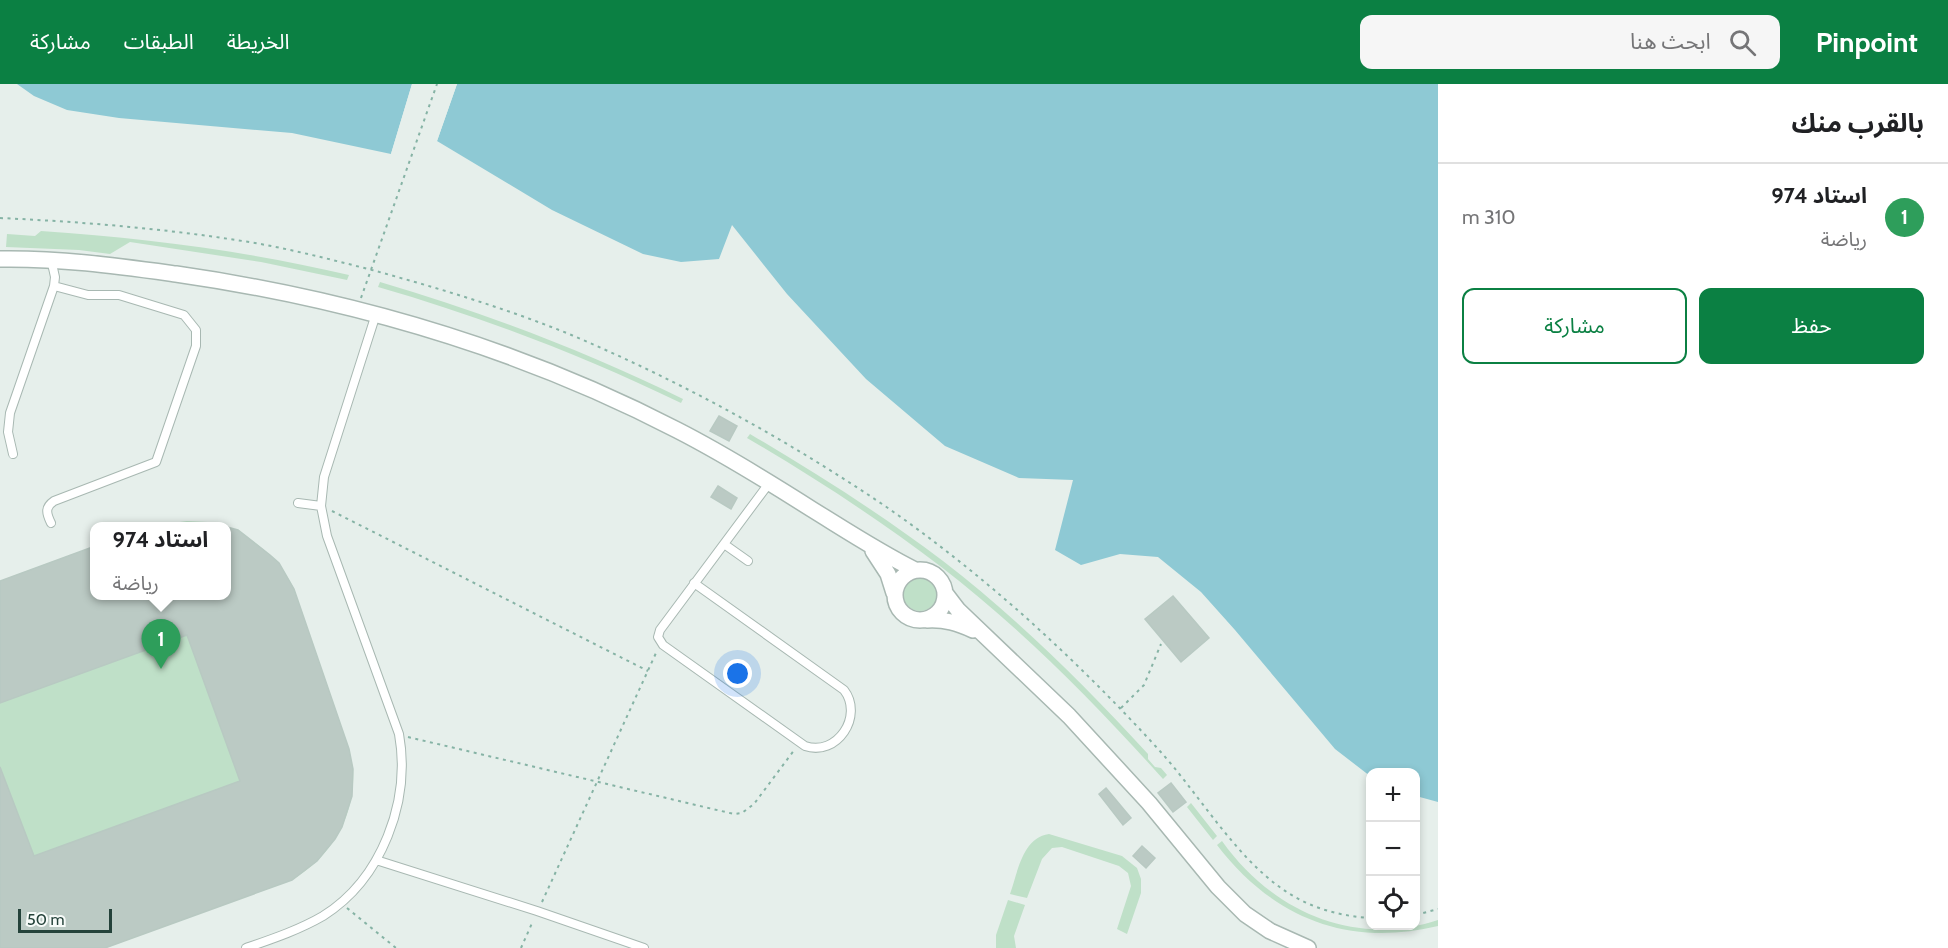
<!DOCTYPE html>
<html lang="ar">
<head>
<meta charset="utf-8">
<style>
  body { margin:0; font-family:Cabin,"Noto Sans Arabic",sans-serif; background:#f6f6f6; color:#202124; direction:rtl }
  .controls { position:absolute; right:18px; bottom:18px; display:grid; overflow:hidden; border-radius:12px; box-shadow:0 3px 9px #0003 }
  .controls button { width:54px; height:54px; display:grid; place-items:center; padding:0; border:0; border-bottom:2px solid #e0e0e0; background:#fff; color:#202124; font:30px sans-serif }
  .scale { position:absolute; left:18px; bottom:15px; width:94px; box-sizing:border-box; padding-left:6px; border:3px solid #24423a; border-top:0; font-size:16px; line-height:21px; white-space:nowrap; color:#24423a; -webkit-text-stroke:4px #f7fbf9; paint-order:stroke }
  .you { position:absolute; left:738px; top:590px; width:21px; height:21px; margin:-15px; border:4px solid #fff; border-radius:50%; background:#1a73e8; box-shadow:0 0 0 9px #1a73e833 }
  .badge { display:grid; place-items:center; width:39px; height:39px; border-radius:50%; background:#0b8043; color:#fff; font-size:20px; font-weight:700 }
  .pin { position:absolute; translate:-50% -50px; filter:drop-shadow(0 2px 3px #0008) }
  .pin::after { content:''; position:absolute; top:32px; width:21px; height:18px; background:inherit; clip-path:polygon(0 0,100% 0,50% 100%) }
  .popup { position:absolute; left:90px; top:438px; width:141px; height:78px; box-sizing:border-box; display:grid; place-content:center; border-radius:12px; background:#fff; filter:drop-shadow(0 2px 4px #0005); font-size:20px; white-space:nowrap; color:#757577 }
  .popup b { font-size:22px; color:#202124 }
  .popup::after { content:''; position:absolute; left:50%; top:100%; margin-left:-12px; border:12px solid transparent; border-top-color:#fff }
  .list { margin:0; padding:0; list-style:none }
  h2 { display:flex; justify-content:space-between; align-items:center; height:78px; margin:0; padding:0 24px; font-size:26px }
  h2 small { font-size:20px; font-weight:400; color:#757577 }
  .list li { display:grid; grid-template-columns:39px 1fr auto; gap:18px; align-items:center; box-sizing:border-box; height:108px; padding:0 24px; border-top:2px solid #e0e0e0 }
  .list b { display:block; font-size:22px; white-space:nowrap }
  .list p { margin:0; font-size:20px; white-space:nowrap; color:#757577 }
  .list em { font-size:20px; font-style:normal; color:#757577 }
  .actions { display:flex; gap:12px; padding:18px 24px }
  .actions a { flex:1; padding:14px 0; border:2px solid #0b8043; border-radius:12px; text-align:center; font-size:21px; color:#0b8043 }
  .actions .main { background:#0b8043; color:#fff }
  .icon { flex:none; width:33px; height:33px; fill:none; stroke:currentColor; stroke-width:2; stroke-linecap:round; stroke-linejoin:round }
  .map { position:relative; flex:none; width:1438px; height:864px; overflow:hidden; direction:ltr }
  header { display:flex; align-items:center; gap:36px; box-sizing:border-box; height:84px; padding:0 30px; background:#0b8043; color:#fff }
  header strong { font-size:28px }
  nav { display:flex; gap:33px; margin-inline-start:auto; font-size:21px }
  .search { width:420px; height:54px; background:#f6f6f6; display:flex; align-items:center; gap:15px; box-sizing:border-box; padding:0 21px; border-radius:12px; color:#757577; font-size:22px }
  main { display:flex }
  aside { flex:1; background:#fff }
  .map>svg:first-child { display:block }
  .green { fill:#bfe0c8 }
  .water { fill:#8ec9d4 }
  .pier { fill:#e6efeb }
  .building { fill:#bbcac4; stroke:#b8c9c2; stroke-width:1.5 }
  .lines { fill:none; stroke-linecap:round; stroke-linejoin:round }
  .service-casing { stroke:#a8b8b2; stroke-width:10 }
  .minor-casing { stroke:#a8b8b2; stroke-width:18 }
  .path { stroke:#86b3a5; stroke-width:2; stroke-dasharray:3 4.5; stroke-linecap:butt }
  .service { stroke:#fff; stroke-width:8 }
  .minor { stroke:#fff; stroke-width:15 }
</style>
</head>
<body>
<header>
<strong>Pinpoint</strong>
<div class="search"><svg class="icon" aria-label="search" viewBox="0 0 24 24"><circle cx="10" cy="10" r="6"/><path d="M15 15l6 6"/></svg>ابحث هنا</div>
<nav><a>الخريطة</a><a>الطبقات</a><a>مشاركة</a></nav>
</header>
<main>
<aside>
<h2>بالقرب منك<small></small></h2>
<ul class="list">
<li><span class="badge" style="background:#2e9e5b">1</span><div><b>استاد 974</b><p>رياضة</p></div><em>310 m</em></li>
</ul>
<div class="actions"><a class="main">حفظ</a><a>مشاركة</a></div>
</aside>
<div class="map">
<svg width="1438" height="864" viewBox="0 0 1438 864">
  <rect width="100%" height="100%" fill="#e6efeb"/>
  <path class="green" d="M41 147C145 154 247 167 349 191L347 196 261 178 130 158 110 170 79 166 6 163 7 150 35 152Z
    M380 198C485 229 585 267 683 315L681 319C581 271 485 234 378 203Z
    M750 350C816 389 881 430 943 477 1017 534 1085 601 1148 670V675L1155 683 1161 684 1167 691 1163 695C1094 618 1022 545 940 482 878 435 814 393 747 354Z
    M187 437 208 438 224 442H150Z
    M227 443C257 456 280 476 294 505L353 685C356 731 332 772 292 796L105 864H0V497L95 512H227Z
    M903 510a17 17 0 1 1 34 0a17 17 0 1 1-34 0Z
    M1191 719 1217 752 1213 756 1187 723Z
    M1049 750 1122 772 1137 784 1141 795V809L1127 850 1117 845 1131 802 1128 789 1119 782 1062 763 1052 764 1042 775 1027 814 1010 810C1018 788 1022 754 1049 750Z
    M1222 757C1272 827 1353 864 1438 836V842C1347 864 1272 833 1217 761Z
    M1008 816 1025 821 1014 852 1016 864H996V851Z"/>
  <path class="water" d="M17 0H412L391 70 292 49 119 34 67 26 34 12Z
    M457 0H1438V718L1416 712V688H1370V692L1335 665 1235 546 1201 508 1158 473 1120 470 1081 481 1055 466 1073 396 1019 394 945 362 866 295 787 210 732 141 719 175 681 178 643 170 552 126 437 57Z"/>
  <path class="pier" d="M412 0H415L394 71 390 73Z
    M454 0H457L437 57 434 56Z"/>
  <path class="building" d="M719 332 737 342 729 357 710 347Z
    M718 402 737 414 731 425 711 413Z
    M227 443 238 446 270 471 279 479 294 505 349 665 353 685 352 712 342 743 335 755 317 777 292 796 105 864H0V683L34 772 240 697 187 551 0 619V497L95 462V512H227Z
    M1173 512 1209 554 1181 578 1145 535Z
    M1171 699 1186 718 1173 728 1158 709Z
    M1106 704 1131 734 1123 741 1099 710Z
    M1142 762 1155 774 1146 784 1133 772Z"/>
  <g class="lines">
    <defs>
      <path id="service" d="M13 370 8 348 10 329 54 202 55 193 51 175
        M298 419 321 422
        M51 439C46 429 45 423 54 417L156 378 196 262V246L184 231 119 211H88L54 202
        M724 460 748 477
        M694 499 844 606C864 632 837 673 805 662L663 561 658 553 660 546 770 398
        M376 776 537 827 644 864
        M246 864C272 855 299 846 323 832 382 795 411 717 399 650L327 452 321 422 324 393 376 230"/>
      <path id="minor" d="M0 175C60 174 117 182 176 190 350 215 521 265 677 346 724 370 769 398 813 426 847 447 879 468 915 486
        M873 467 888 490 894 509
        M895 511a25 25 0 1 1 50 0a25 25 0 1 1-50 0Z
        M945 509 958 526 1069 632 1149 719 1218 803 1245 830 1270 847 1308 864
        M927 536C945 535 958 539 973 546"/>
    </defs>
    <use href="#service" class="service-casing"/>
    <use href="#minor" class="minor-casing"/>
    <path class="path" d="M0 134C86 138 170 145 255 159 294 166 333 176 372 186 438 204 505 224 569 250 680 297 786 355 885 422 986 492 1077 576 1159 666 1198 709 1235 772 1281 804 1307 823 1338 832 1370 834
      M361 214 437 0
      M332 427 648 587
      M1121 624 1144 601 1161 560
      M408 653 734 730 742 729 754 720 795 665
      M542 818 656 569
      M347 824 396 864
      M1416 831 1438 825
      M521 864 533 837"/>
    <use href="#service" class="service"/>
    <use href="#minor" class="minor"/>
  </g>
</svg>
<div class="controls">
<button>+</button>
<button>−</button>
<button><svg class="icon" aria-label="locate" viewBox="0 0 24 24"><circle cx="12" cy="12" r="6"/><path d="M12 2v4M12 18v4M2 12h4M18 12h4"/></svg></button>
</div>
<div class="scale">50 m</div>
<div class="you"></div>
<div class="pin badge" style="left:161px;top:585px;background:#2e9e5b">1</div>
<div class="popup"><b>استاد 974</b>رياضة</div>
</div>
</main>
</body>
</html>
